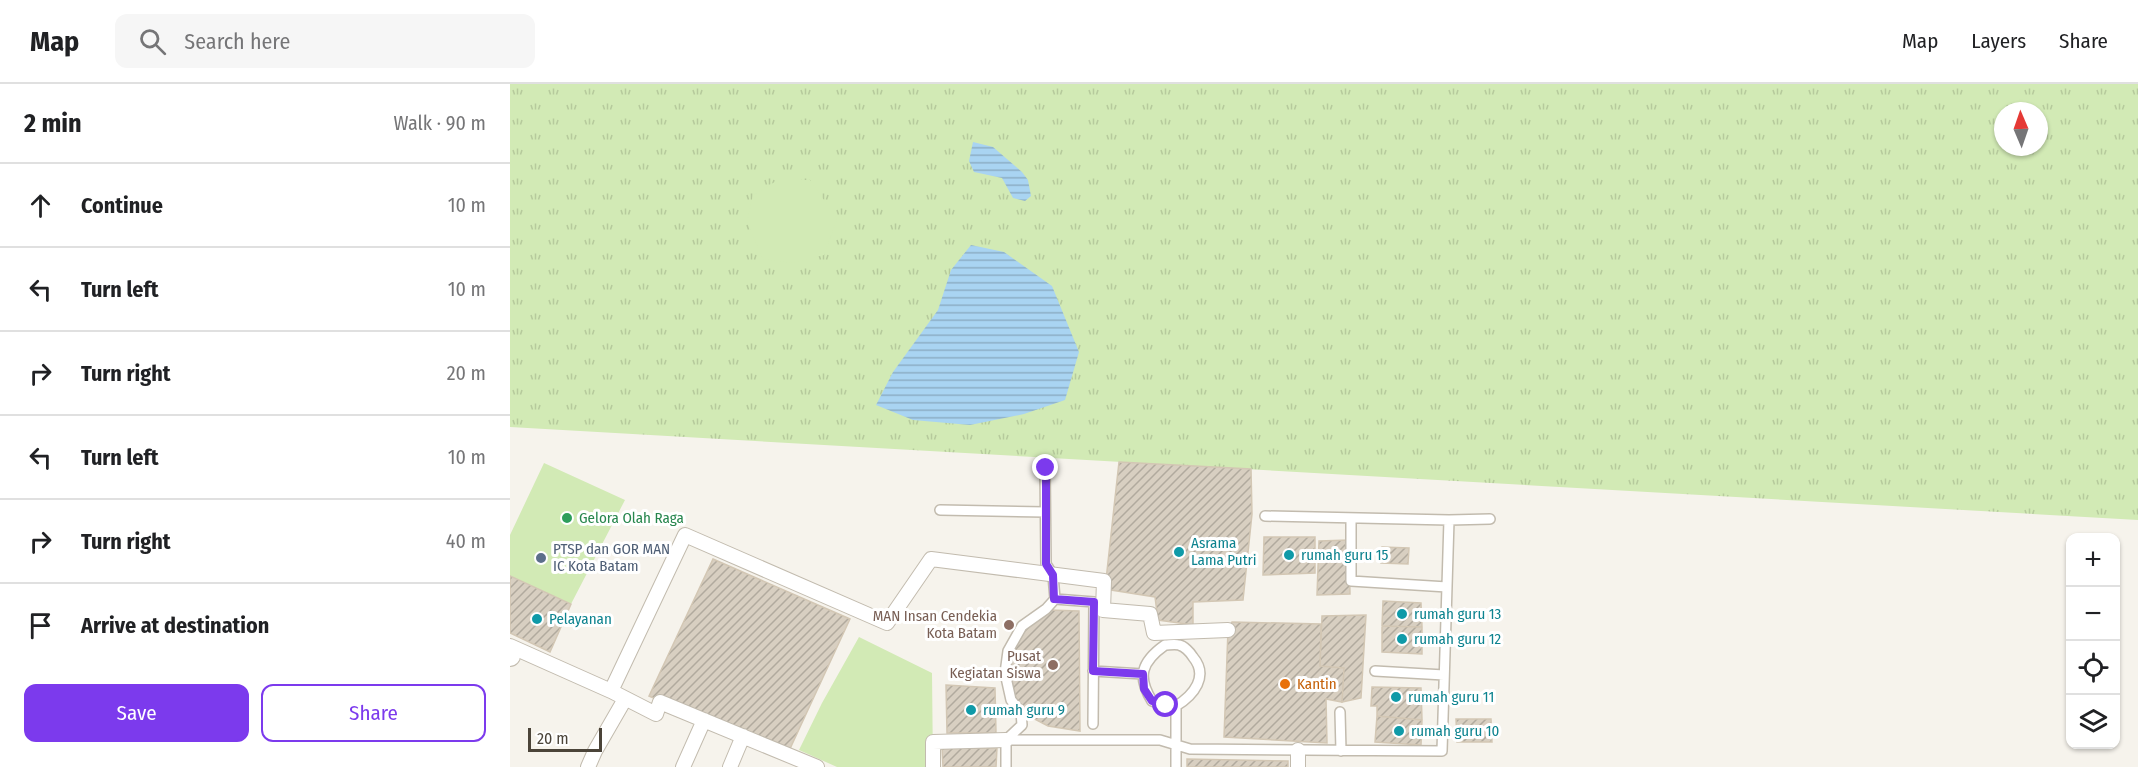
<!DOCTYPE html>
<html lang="en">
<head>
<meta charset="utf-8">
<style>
  body { margin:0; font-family:"Fira Sans Condensed",sans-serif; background:#f6f6f6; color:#202124 }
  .controls { position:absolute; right:18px; bottom:18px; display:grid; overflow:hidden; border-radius:12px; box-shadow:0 2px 4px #0004 }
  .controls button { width:54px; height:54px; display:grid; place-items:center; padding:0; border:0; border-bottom:2px solid #e0e0e0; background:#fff; color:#202124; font:30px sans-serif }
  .compass { position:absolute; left:1484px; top:18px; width:54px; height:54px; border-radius:50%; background:#fff; box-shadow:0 2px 4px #0004; rotate:358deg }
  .scale { position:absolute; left:18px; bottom:15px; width:74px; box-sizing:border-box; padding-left:6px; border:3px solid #4b4439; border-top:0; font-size:16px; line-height:21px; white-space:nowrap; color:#4b4439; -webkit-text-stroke:4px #fff; paint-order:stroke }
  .stop { position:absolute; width:18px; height:18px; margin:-14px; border:4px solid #7c3aed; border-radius:50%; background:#fff }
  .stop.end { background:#7c3aed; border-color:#fff; box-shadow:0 2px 6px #0008 }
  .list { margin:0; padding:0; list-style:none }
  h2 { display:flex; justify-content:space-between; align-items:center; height:78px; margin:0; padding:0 24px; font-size:26px }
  h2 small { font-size:20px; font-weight:400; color:#757577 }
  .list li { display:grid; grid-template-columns:39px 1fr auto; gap:18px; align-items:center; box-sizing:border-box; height:84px; padding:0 24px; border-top:2px solid #e0e0e0 }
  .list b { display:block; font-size:22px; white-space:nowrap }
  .list em { font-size:20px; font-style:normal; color:#757577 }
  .actions { display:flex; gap:12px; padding:18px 24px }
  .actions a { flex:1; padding:14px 0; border:2px solid #7c3aed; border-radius:12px; text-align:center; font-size:21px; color:#7c3aed }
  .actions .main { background:#7c3aed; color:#fff }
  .icon { flex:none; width:33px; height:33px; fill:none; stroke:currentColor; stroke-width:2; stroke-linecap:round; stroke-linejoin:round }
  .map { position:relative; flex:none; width:1628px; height:683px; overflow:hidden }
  header { display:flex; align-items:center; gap:36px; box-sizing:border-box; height:84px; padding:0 30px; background:#fff; border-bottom:2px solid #e0e0e0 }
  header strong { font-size:28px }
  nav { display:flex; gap:33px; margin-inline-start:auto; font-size:21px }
  .search { width:420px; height:54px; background:#f6f6f6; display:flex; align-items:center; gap:15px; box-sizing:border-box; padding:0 21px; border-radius:12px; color:#757577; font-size:22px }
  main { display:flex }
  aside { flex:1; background:#fff }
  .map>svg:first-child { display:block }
  .grass { fill:url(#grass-tufts); fill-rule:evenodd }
  .pitch { fill:#d2eab5 }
  .water { fill:url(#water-rules) }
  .building { fill:url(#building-hatch); stroke:#d3c7b4; stroke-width:1.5 }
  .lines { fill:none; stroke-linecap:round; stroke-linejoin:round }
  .service-casing { stroke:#c2bbae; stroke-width:12 }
  .pedestrian-casing { stroke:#c2bbae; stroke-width:16 }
  .minor-casing { stroke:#c2bbae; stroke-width:22 }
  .service { stroke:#fff; stroke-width:9 }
  .pedestrian { stroke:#fff; stroke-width:14 }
  .minor { stroke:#fff; stroke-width:20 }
  .route { stroke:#7c3aed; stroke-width:8 }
  .leisure-dot { fill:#2e9e5b; stroke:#fff; stroke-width:2 }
  .culture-dot { fill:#0f9aa8; stroke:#fff; stroke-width:2 }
  .service-dot { fill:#5c6f8a; stroke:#fff; stroke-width:2 }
  .education-dot { fill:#8d6e63; stroke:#fff; stroke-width:2 }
  .food-dot { fill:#e8710a; stroke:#fff; stroke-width:2 }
  .labels { text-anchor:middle; stroke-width:6; stroke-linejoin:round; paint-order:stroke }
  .leisure-label { font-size:15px; fill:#27864d; stroke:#fff; text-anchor:start }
  .culture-label { font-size:15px; fill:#0d838f; stroke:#fff; text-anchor:start }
  .service-label { font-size:15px; fill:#4e5e75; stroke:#fff; text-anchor:start }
  .education-label { font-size:15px; fill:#785e54; stroke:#fff; text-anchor:end }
  .food-label { font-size:15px; fill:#c56008; stroke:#fff; text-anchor:start }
</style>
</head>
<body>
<header>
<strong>Map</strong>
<div class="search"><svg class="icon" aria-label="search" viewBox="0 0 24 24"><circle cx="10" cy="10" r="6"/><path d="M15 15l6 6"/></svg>Search here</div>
<nav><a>Map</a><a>Layers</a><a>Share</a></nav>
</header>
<main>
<aside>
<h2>2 min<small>Walk · 90 m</small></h2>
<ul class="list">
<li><svg class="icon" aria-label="ahead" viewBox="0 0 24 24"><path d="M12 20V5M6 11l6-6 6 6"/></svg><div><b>Continue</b></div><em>10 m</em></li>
<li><svg class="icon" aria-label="left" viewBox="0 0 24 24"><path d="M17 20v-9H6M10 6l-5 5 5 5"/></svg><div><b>Turn left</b></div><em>10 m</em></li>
<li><svg class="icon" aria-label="right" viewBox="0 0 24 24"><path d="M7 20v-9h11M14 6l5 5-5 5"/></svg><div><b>Turn right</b></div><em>20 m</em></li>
<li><svg class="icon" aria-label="left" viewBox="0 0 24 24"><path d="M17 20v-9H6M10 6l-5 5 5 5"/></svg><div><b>Turn left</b></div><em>10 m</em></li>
<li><svg class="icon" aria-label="right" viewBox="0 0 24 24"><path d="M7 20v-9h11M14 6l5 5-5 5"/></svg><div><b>Turn right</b></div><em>40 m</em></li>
<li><svg class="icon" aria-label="arrive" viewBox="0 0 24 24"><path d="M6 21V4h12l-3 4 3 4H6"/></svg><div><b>Arrive at destination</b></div></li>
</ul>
<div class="actions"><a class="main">Save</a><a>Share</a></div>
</aside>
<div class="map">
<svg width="1628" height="683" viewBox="0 0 1628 683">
  <defs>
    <pattern id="grass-tufts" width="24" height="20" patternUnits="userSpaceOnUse" patternTransform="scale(1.5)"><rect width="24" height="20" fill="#d2eab5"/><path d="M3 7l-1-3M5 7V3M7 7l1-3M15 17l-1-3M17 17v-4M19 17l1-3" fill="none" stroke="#b6ca9c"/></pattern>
    <pattern id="water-rules" width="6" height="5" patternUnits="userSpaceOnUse" patternTransform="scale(1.5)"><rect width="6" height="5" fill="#a9d4f2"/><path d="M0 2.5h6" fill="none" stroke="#8caec5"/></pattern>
    <pattern id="building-hatch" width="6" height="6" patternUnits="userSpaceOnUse" patternTransform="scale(1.5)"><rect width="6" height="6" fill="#d8cfc1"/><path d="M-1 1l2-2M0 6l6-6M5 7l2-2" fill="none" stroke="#b1aa9e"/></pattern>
  </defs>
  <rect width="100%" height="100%" fill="#f6f3ec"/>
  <path class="grass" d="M0 0H1628V436L0 343ZM1493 27H1529V63H1493Z"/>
  <path class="pitch" d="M268 96H300L327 135 314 171 282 179 253 175 237 138 243 111Z
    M34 379 115 416 61 520 0 492V451Z
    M349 553 422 589 423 683H327L289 666 312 619Z"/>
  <path class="water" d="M463 58 483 63 512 88 518 96 521 112 515 117 503 114 492 94 464 88 459 77Z
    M461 161 494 168 542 202 569 268 555 316 514 330 460 341 403 336 366 321 383 288 428 226 441 186Z"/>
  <path class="building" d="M609 378 741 385 742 430 733 516 683 518V541L648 536 645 513 595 505Z
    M754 453H805V489L753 491Z
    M839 456 840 510 807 511 809 457Z
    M872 463 899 464 898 480 871 479Z
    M203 475 340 535 278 669 139 612Z
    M0 492 61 520 40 568 0 549Z
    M873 517 911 519 912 543 872 542Z
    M539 526 569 527 570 647 538 642 513 629 503 617 497 590 501 568 514 543Z
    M856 531 851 614 832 618 834 584 810 582 812 532Z
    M722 538 811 540 810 582 834 584 832 618 816 615 817 659 714 653 718 546Z
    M872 542 912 543V570L872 568Z
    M436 601 485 604 486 649H437Z
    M862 603 911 604 912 636 867 632V622H861Z
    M867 632 912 636 911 661 865 658Z
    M946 635H981L982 658H947Z
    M432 664H487L486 683H433Z
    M677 675 778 677V683H677Z"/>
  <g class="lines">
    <defs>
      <path id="service" d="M430 426 535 428
        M841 435V497L937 503
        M939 436 980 435
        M545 515 584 518 583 640
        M655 561C659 561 665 560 669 561 674 562 680 568 683 573 699 592 684 611 666 622L655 621 642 617C627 593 631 578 655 561Z
        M583 587 633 590
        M865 587 934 591
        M666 622V683
        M830 628 831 667
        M496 656H650L680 665 932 667 939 436 755 432
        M496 683V656L512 641 511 628 501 616 495 589 498 567 512 542 536 525 545 515 543 491 536 480 535 384"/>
      <path id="pedestrian" d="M0 562 101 607 175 451 377 539 421 475 594 497 593 526 640 530 644 549 718 546
        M101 607 146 630 150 618 307 683
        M788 666V683
        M78 683 85 667 115 615
        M173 683 194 636
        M220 683 233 652
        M423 683V658L496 656"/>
      <path id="minor" d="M0 572V571"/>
    </defs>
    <use href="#service" class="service-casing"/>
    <use href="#pedestrian" class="pedestrian-casing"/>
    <use href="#minor" class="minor-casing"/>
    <use href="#service" class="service"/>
    <use href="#pedestrian" class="pedestrian"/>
    <use href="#minor" class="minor"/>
  </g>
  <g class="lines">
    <path class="route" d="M536 384V480L543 491 544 515 584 518 583 587 633 590 634 605 642 617 656 621"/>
  </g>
  <circle class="leisure-dot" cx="57" cy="434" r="6"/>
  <g class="culture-dot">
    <circle cx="669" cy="468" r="6"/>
    <circle cx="779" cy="471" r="6"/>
    <circle cx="892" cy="530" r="6"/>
    <circle cx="27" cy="535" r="6"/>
    <circle cx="892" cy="555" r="6"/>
    <circle cx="886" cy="613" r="6"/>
    <circle cx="461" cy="626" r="6"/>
    <circle cx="889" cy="647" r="6"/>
  </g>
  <circle class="service-dot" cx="31" cy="474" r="6"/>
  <g class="education-dot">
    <circle cx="499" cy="541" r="6"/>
    <circle cx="543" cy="581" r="6"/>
  </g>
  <circle class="food-dot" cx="775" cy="600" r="6"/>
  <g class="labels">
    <g class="leisure-label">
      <text x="69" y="439">Gelora Olah Raga</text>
    </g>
    <g class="culture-label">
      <text x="681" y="464">Asrama<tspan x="681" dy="17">Lama Putri</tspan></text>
      <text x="791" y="476">rumah guru 15</text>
      <text x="904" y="535">rumah guru 13</text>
      <text x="39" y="540">Pelayanan</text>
      <text x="904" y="560">rumah guru 12</text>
      <text x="898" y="618">rumah guru 11</text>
      <text x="473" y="631">rumah guru 9</text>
      <text x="901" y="652">rumah guru 10</text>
    </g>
    <g class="service-label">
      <text x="43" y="470">PTSP dan GOR MAN<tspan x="43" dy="17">IC Kota Batam</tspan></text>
    </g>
    <g class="education-label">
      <text x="487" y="537">MAN Insan Cendekia<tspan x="487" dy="17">Kota Batam</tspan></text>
      <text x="531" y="577">Pusat<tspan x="531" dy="17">Kegiatan Siswa</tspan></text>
    </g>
    <g class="food-label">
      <text x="787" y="605">Kantin</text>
    </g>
  </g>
</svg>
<div class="controls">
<button>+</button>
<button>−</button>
<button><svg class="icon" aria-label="locate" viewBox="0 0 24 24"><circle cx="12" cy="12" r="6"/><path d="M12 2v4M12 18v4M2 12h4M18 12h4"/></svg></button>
<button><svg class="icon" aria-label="layers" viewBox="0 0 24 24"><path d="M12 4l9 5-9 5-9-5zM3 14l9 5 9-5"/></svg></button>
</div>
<svg class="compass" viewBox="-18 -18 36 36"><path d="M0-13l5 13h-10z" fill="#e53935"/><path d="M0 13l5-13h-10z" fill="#757577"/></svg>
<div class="scale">20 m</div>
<div class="stop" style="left:656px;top:621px"></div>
<div class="stop end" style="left:536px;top:384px"></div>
</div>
</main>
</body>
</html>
